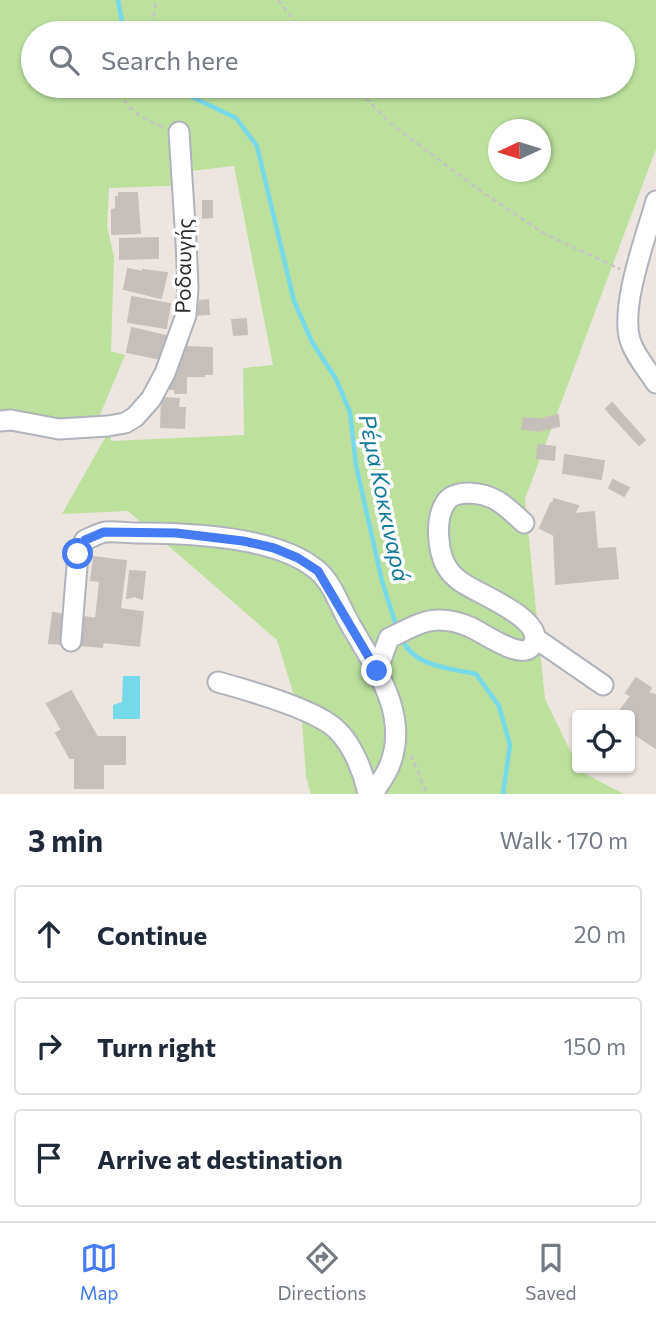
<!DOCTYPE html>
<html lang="en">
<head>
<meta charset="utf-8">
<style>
  body { margin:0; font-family:Commissioner,sans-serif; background:#f6f6f7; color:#1f2937 }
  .controls { position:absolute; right:21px; bottom:21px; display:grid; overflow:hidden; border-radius:7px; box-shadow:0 2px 5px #0004 }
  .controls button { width:63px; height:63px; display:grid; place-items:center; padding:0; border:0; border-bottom:2px solid #e0e1e3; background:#fff; color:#1f2937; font:35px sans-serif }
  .compass { position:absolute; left:488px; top:119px; width:63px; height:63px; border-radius:50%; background:#fff; box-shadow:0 2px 5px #0004; rotate:266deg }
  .stop { position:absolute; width:21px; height:21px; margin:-16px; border:5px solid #457cf3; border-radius:50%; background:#fff }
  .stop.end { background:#457cf3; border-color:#fff; box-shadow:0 2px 7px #0008 }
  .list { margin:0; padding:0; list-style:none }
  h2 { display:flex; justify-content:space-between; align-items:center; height:91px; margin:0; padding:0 28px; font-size:30px }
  h2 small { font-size:23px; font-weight:400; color:#747a83 }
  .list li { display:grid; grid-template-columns:46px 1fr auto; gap:21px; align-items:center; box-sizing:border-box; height:98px; margin:0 14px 14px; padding:0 14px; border:2px solid #e0e1e3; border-radius:7px }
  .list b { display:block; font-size:26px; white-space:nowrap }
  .list em { font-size:23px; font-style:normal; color:#747a83 }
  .icon { flex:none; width:38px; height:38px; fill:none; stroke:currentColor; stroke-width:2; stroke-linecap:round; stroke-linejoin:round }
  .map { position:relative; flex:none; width:656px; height:794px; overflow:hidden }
  .search { position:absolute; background:#fff; box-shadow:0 2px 5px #0004; left:21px; right:21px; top:21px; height:77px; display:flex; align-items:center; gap:18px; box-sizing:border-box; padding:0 24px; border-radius:38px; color:#747a83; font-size:26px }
  .sheet { height:427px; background:#fff }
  nav { display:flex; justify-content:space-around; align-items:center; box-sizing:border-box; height:98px; border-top:2px solid #e0e1e3; background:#fff; font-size:19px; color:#747a83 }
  nav a { display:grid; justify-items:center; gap:4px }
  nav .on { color:#457cf3 }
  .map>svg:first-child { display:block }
  .green { fill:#bde19d; fill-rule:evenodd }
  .water { fill:#76daea }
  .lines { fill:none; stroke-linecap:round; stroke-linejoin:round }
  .stream { stroke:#76daea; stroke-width:4.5 }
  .building { fill:#c5bfbb; stroke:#c8c0b8; stroke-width:2 }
  .minor-casing { stroke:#afb3bb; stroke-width:23 }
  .path { stroke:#c4c4c4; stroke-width:2.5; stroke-dasharray:5 3.5; stroke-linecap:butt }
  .minor { stroke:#fff; stroke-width:19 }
  .route { stroke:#457cf3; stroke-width:9 }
  .labels { text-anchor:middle; stroke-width:7; stroke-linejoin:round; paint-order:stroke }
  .street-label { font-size:21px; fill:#2c2c2c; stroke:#fff }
  .water-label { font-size:23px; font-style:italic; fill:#137b98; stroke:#fff }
</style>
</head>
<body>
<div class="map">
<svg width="656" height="794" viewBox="0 0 656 794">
  <rect width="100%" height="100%" fill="#ede5df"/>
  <path class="green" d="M0 0H656V149L525 499 545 699 580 771 624 794H311L306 777 302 722 277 640 128 511 62 514 110 429 111 441 244 435 243 368 273 365 234 166 191 171V185L109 188 107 226 114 257 111 351 125 355 100 415 61 422 0 410ZM33 33H623V86H33ZM498 130H540V172H498Z"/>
  <path class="water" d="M123 676H140V719H113V705L122 702Z"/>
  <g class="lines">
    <path class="stream" d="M118 0 124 33
      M169 86 236 118 257 146 294 301 312 342 336 379 350 412 356 465 382 581 397 628
      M402 639C414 667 449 668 476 674L499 706 510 745 503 794"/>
  </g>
  <path class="building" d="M119 193H137L140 233 112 234V210L116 209V197H119Z
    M203 201H212V217L203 218Z
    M158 238V258L120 259V239Z
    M128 269 143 272V270L167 273 161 298 124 289Z
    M132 297 170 304 166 328 128 322Z
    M208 300 209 314 194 315 193 304H200V301Z
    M246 319 247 334 234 335 232 320Z
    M132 328 166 336 161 359 127 352Z
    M186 347 212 348V374H204V376H169L179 352H186Z
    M166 376H186V393H175V389H166Z
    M162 398 179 399 178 408H185L184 428 161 427Z
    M612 403 645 440 639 445 606 409Z
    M558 415 559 426 539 431 522 429 524 418 540 419Z
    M538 445 555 447 554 460 537 458Z
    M565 455 604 461 601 479 563 473Z
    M613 480 629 488 624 496 609 488Z
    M554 499 578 506 574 514 594 512 597 549 615 548 618 578 556 584 554 535 540 528 551 503 553 504Z
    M94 557 126 561 120 609 143 612 139 646 103 642 102 647 81 645 84 617 96 619 100 581 91 580Z
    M130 571 145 572 142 599 135 596 127 598Z
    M53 613 66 615 62 644 49 643Z
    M636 678 651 688 648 693 656 695V748L630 731 636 721 632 718 630 721V715H617L631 696 626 693Z
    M71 691 97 737H125V764H103V788H75V758H70L56 733 62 730 47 704Z"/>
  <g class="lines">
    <defs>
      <path id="minor" d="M656 201C646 237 620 305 630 340 635 356 647 369 656 383
        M0 421 11 420 59 429 108 426 125 423 135 417 151 399 165 373 186 315 188 287 186 241 179 132
        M535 638 603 685
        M71 641 78 554 85 540C92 537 99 533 105 532 115 531 127 533 137 533 188 533 277 536 317 570 332 582 340 607 350 624 374 666 411 715 389 767 385 776 378 785 373 794
        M377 671 389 638C405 631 421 620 439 620 449 620 461 623 470 627 484 633 521 661 532 646 551 621 474 592 463 583 459 581 454 576 451 573 437 557 434 519 446 502 451 494 462 493 470 493 495 494 507 507 524 523
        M218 682C247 690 319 710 338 731 353 746 364 773 368 794"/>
    </defs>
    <use href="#minor" class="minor-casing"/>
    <path class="path" d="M278 0 304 33
      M151 33 156 0
      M115 86C124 107 143 120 164 127
      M354 86 391 124 485 194 545 234 620 269
      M411 755 427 794"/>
    <use href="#minor" class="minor"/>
  </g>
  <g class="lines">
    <path class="route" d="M78 554 85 540 104 532 176 533 243 541 274 548 298 558 318 571 377 671"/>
  </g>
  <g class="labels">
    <g class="street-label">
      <text transform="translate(184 266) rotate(-89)" y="7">Ροδαυγής</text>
    </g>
    <g class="water-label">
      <text transform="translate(384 498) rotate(78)" y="8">Ρέμα Κοκκιναρά</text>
    </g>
  </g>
</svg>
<div class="controls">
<button><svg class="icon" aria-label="locate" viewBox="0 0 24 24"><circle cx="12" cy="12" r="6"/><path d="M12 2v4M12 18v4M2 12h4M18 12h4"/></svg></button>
</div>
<svg class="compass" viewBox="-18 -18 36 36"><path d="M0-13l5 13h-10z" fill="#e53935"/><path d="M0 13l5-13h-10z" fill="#747a83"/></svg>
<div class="stop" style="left:78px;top:554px"></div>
<div class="stop end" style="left:377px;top:671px"></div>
<div class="search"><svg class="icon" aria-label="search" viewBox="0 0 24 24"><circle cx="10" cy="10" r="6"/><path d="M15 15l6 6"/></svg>Search here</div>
</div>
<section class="sheet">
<h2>3 min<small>Walk · 170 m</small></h2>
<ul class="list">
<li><svg class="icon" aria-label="ahead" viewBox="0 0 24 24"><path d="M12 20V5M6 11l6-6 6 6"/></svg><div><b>Continue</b></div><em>20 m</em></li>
<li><svg class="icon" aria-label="right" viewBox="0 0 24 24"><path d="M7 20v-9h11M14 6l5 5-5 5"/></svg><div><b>Turn right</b></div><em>150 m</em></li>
<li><svg class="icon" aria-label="arrive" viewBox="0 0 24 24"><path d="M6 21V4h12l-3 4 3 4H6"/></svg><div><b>Arrive at destination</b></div></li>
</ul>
</section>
<nav>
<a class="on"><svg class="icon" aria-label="map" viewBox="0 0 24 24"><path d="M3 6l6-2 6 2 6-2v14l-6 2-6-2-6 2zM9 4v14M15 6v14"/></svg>Map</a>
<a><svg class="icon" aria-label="directions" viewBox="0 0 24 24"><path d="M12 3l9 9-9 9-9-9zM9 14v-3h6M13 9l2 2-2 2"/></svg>Directions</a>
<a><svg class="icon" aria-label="saved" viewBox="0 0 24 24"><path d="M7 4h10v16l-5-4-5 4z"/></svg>Saved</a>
</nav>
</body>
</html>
